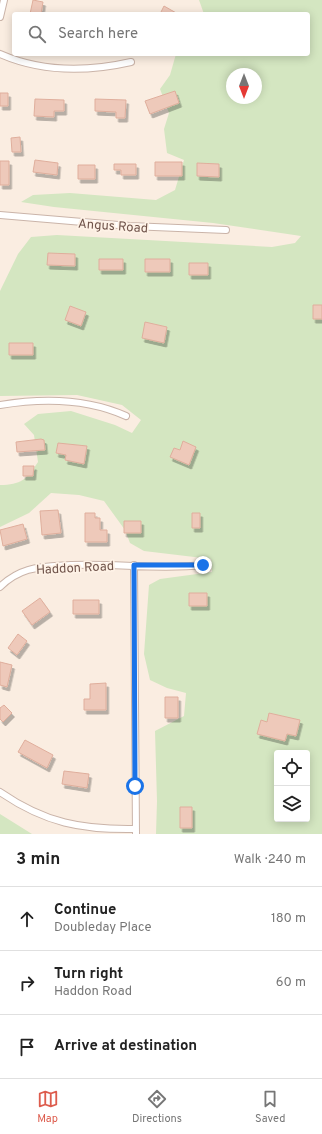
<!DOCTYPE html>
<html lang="en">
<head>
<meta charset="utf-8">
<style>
  body { margin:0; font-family:Overpass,sans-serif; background:#f6f6f6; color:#222 }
  .controls { position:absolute; right:12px; bottom:12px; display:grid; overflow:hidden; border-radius:4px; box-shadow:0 2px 10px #0003 }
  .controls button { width:36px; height:36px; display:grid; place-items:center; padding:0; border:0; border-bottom:1px solid #e0e0e0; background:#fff; color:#222; font:20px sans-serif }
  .compass { position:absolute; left:226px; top:68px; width:36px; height:36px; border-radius:50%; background:#fff; box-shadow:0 2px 10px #0003; rotate:180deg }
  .stop { position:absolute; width:12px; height:12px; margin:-9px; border:3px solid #1a73e8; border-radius:50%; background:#fff }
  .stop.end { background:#1a73e8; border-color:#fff; box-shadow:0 1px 4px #0008 }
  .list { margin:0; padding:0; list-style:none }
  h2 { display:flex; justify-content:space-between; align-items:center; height:52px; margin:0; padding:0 16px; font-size:17px }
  h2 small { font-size:13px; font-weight:400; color:#767676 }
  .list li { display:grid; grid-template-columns:26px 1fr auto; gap:12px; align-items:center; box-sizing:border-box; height:64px; padding:0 16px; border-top:1px solid #e0e0e0 }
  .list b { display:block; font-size:15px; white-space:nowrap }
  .list p { margin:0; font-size:13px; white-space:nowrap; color:#767676 }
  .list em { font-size:13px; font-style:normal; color:#767676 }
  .icon { flex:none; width:22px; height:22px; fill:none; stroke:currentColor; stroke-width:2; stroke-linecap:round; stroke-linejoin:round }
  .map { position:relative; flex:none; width:322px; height:834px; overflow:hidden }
  .search { position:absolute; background:#fff; box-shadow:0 2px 10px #0003; left:12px; right:12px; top:12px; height:44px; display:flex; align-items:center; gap:10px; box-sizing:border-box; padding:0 14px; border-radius:4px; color:#767676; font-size:15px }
  .sheet { height:244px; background:#fff }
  nav { display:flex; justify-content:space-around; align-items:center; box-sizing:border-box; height:56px; border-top:1px solid #e0e0e0; background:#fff; font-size:11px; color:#767676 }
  nav a { display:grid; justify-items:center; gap:2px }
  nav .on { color:#dd5c4d }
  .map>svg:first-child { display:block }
  .green { fill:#d4e6c1; fill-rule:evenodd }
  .building { fill:#eec9ba; stroke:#dfae9c; filter:url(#shadow) }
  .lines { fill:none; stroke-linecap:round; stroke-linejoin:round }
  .minor-casing { stroke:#cab4a9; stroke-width:8 }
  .minor { stroke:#fff; stroke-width:6 }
  .route { stroke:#1a73e8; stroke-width:5 }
  .labels { text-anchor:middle; stroke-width:3.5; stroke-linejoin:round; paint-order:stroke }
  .street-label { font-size:13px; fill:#6f534a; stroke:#fef2e6 }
</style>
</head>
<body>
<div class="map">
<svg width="322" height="834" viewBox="0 0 322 834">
  <defs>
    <filter id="shadow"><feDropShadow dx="2.5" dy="4" stdDeviation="0" flood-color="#0004"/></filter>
  </defs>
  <rect width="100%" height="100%" fill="#faede1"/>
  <path class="green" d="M199 0H322V834H156L157 801 155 731 184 716 186 693 167 688 150 680 144 654 149 585 160 579 212 572 211 559 144 551 130 543 125 530 104 501 79 495 51 493 29 513 0 527V485C21 485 27 479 38 462L34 435 24 424 38 414 71 411 115 425 132 433 141 420 122 405 77 395 0 396V291L18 254 31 237 57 235 272 247 295 243 301 236 213 223 54 207 21 202 33 195 70 193 156 200 175 190 184 160 167 153 164 129 169 113 160 89 170 75 176 54H308V14H204ZM232 74H256V98H232ZM277 753H307V819H277Z
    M0 814 32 834H0Z"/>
  <path class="building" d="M33 0 43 2 41 14H30Z
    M164 6 178 14H160Z
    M175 91 179 103 150 114 145 101Z
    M0 93H8V106H0Z
    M35 99 64 100V111H54V117L34 116Z
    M95 99 126 100 125 118H116V112L95 111Z
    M20 137 21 152H12L11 138Z
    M35 160 58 163 57 175 33 172Z
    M0 161H9V185H0Z
    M155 162H182V176H155Z
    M197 163 219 164V177L197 176Z
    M114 164H136V175H121V170H114Z
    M78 165H95V179H78Z
    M48 253 75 254V266L47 265Z
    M99 259H123V270H99Z
    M145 259H170V272H145Z
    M189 263H208V275H189Z
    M313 305H322V319H313Z
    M70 306 86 312 81 326 65 320Z
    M145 322 167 327 164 343 142 338Z
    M9 343H33V355H9Z
    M41 439 44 440 45 450 17 452 16 442Z
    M183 441 196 447 189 465 170 457 174 448 180 450Z
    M58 443 87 446 84 464 65 460 66 455 56 453Z
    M23 466H34L33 476H23Z
    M58 510 61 533 42 535 40 511Z
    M85 513H95V518H100V530H107V542H85Z
    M192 513H200V528H192Z
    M124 521H141V533H124Z
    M23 524 27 539 3 546 0 530Z
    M189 593H207V606H189Z
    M40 598 50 612 32 625 22 611Z
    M73 600H99V614H73Z
    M18 634 27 641 17 655 8 648Z
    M0 662 12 665 7 687 0 685Z
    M106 683V710H84V699H90V684Z
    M165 697H178V718H165Z
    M4 705 12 713 3 722 0 719V708Z
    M269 713 300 720 296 736 287 734 285 741 257 734 261 720 267 722Z
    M25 740 53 755 47 768 18 752Z
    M64 771 89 774 87 788 62 784Z
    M180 807H192V828H180Z"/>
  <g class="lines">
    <defs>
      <path id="minor" d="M0 17 4 0
        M0 54C41 72 87 72 131 62
        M0 215 130 226 226 230
        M0 405C42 398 86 398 126 416
        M134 565 136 834
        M0 587C8 579 18 573 28 570 42 566 57 566 71 565 115 563 159 570 203 565
        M0 792C45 823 82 830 136 829"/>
    </defs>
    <use href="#minor" class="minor-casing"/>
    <use href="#minor" class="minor"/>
  </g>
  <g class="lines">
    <path class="route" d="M135 786 134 565H203"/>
  </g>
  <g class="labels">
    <g class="street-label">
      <text transform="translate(113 225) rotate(4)" y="5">Angus Road</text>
      <text transform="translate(75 567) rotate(-3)" y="5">Haddon Road</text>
    </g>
  </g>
</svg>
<div class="controls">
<button><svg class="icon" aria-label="locate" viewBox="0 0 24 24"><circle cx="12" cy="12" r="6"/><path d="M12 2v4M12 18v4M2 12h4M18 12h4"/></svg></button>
<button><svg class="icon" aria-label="layers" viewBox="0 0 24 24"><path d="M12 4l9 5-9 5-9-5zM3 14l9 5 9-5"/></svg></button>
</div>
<svg class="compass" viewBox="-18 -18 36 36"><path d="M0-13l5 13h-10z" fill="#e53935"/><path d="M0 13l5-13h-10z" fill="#767676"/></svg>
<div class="stop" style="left:135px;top:786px"></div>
<div class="stop end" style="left:203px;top:565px"></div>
<div class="search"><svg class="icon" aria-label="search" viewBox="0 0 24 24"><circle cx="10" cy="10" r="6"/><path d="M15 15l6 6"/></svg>Search here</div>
</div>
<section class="sheet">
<h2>3 min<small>Walk · 240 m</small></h2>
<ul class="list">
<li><svg class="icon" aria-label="ahead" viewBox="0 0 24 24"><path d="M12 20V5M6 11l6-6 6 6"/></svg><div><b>Continue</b><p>Doubleday Place</p></div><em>180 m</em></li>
<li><svg class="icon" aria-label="right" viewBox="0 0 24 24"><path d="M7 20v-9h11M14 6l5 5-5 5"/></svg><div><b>Turn right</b><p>Haddon Road</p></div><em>60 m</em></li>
<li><svg class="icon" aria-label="arrive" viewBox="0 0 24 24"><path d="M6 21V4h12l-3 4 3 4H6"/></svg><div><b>Arrive at destination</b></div></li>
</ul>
</section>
<nav>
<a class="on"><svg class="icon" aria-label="map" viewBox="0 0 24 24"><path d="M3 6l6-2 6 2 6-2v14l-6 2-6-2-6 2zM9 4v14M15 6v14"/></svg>Map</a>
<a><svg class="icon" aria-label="directions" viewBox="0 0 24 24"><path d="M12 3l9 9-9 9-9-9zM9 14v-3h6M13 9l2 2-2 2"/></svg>Directions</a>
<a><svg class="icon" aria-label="saved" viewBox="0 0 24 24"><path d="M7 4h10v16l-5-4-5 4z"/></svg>Saved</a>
</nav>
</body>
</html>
